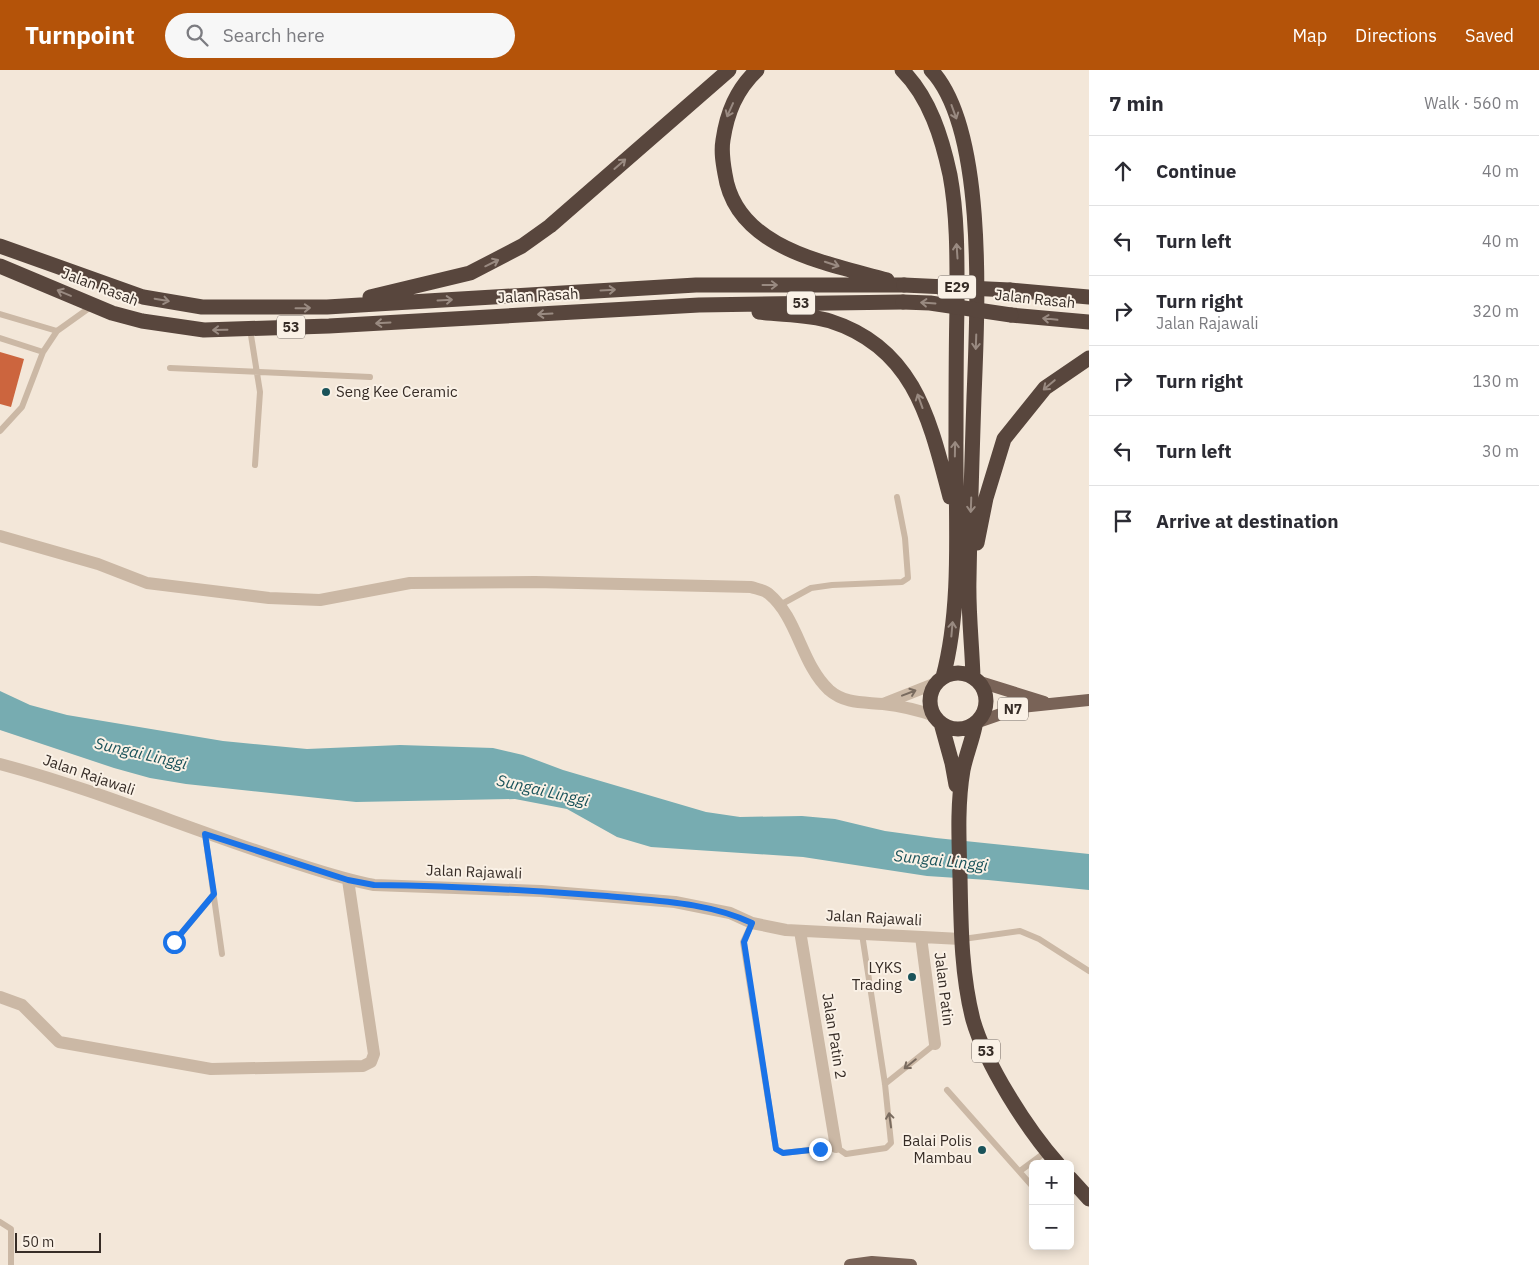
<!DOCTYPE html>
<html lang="en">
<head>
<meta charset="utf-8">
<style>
  body { margin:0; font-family:"IBM Plex Sans",sans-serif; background:#f7f7f7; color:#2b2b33 }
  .controls { position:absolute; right:15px; bottom:15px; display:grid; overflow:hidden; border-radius:8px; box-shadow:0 2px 12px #0003 }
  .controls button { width:45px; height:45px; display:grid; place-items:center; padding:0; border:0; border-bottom:1px solid #e1e1e2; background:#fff; color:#2b2b33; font:25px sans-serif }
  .scale { position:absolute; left:15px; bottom:12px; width:86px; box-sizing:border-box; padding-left:5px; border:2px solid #362c26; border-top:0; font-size:14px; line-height:18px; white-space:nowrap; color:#362c26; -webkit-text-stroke:4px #faf1e6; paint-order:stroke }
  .stop { position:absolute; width:15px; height:15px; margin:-11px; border:4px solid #1a73e8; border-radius:50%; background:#fff }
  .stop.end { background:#1a73e8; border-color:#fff; box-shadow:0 1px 5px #0008 }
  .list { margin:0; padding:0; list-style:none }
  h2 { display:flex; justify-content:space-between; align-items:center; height:65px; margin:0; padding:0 20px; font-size:21px }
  h2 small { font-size:16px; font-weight:400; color:#7c7c81 }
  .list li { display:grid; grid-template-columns:32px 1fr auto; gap:15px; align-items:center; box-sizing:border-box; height:70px; padding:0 20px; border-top:1px solid #e1e1e2 }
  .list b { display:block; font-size:19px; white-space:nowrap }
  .list p { margin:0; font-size:16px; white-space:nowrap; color:#7c7c81 }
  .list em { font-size:16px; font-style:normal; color:#7c7c81 }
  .icon { flex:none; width:28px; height:28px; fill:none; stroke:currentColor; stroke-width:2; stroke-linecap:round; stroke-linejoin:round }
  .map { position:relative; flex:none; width:1089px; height:1195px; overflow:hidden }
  header { display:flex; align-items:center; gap:30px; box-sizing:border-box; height:70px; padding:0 25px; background:#b45309; color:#fff }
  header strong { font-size:24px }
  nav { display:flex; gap:28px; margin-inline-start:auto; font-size:18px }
  .search { width:350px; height:45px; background:#f7f7f7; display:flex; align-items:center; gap:12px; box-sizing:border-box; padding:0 18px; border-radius:28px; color:#7c7c81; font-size:19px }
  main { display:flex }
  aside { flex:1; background:#fff }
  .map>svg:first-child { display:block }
  .water { fill:#77acb1 }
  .building { fill:#cc653e }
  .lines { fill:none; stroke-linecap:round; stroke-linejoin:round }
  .lane { stroke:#cbb8a5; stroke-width:6 }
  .street { stroke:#cbb8a5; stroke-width:12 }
  .primary { stroke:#796357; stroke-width:12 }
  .highway { stroke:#58463d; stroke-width:15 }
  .highway-bridge { stroke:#58463d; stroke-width:15 }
  .oneway { stroke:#998a81 }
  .oneway2 { stroke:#796b5f }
  .route { stroke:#1a73e8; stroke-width:6 }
  .poi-dot { fill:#1a535a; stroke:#faf1e6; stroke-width:2 }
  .labels { text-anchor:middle; stroke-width:4; stroke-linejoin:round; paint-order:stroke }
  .shield { fill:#faf1e6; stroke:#716760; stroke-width:1 }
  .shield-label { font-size:14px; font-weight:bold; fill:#362c26 }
  .street-label { font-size:15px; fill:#362c26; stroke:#faf1e6 }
  .poi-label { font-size:15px; fill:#362c26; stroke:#faf1e6; text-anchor:end }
  .water-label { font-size:16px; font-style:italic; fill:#1a535a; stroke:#faf1e6 }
</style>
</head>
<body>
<header>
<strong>Turnpoint</strong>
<div class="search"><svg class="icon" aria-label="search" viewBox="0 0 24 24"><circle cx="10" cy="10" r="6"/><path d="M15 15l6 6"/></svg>Search here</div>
<nav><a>Map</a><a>Directions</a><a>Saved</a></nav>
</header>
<main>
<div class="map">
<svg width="1089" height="1195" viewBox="0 0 1089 1195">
  <rect width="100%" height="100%" fill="#f3e7d9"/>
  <path class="water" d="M0 621 30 635 67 645 223 671 307 679 400 675 493 678 523 685 563 700 706 742 740 747 802 746 835 749 885 761 936 768 1089 784V820L988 810 927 806 803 787 651 777 617 767 567 739 515 729 356 732 186 714 150 708 114 698 0 660Z"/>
  <path class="building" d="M0 282 24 289 11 337 0 334Z"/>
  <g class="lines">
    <path class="lane" d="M0 244 57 261
      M250 259 260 322 255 395
      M0 268 43 282
      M170 298 370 307
      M0 361 22 337 43 282 57 261 92 236
      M780 535 811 518 832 515 902 512 908 508 905 468 897 427
      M205 764 222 884
      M752 853 743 872 776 1079 783 1083 836 1077 846 1084 886 1078 891 1073 885 1014 862 864
      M963 869 1020 861 1039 869 1089 901
      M174 872 214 824
      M885 1014 935 974
      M947 1020 1033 1117
      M1020 1101 1047 1081
      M0 1152 11 1159V1195"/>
    <path class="street" d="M0 466 98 494 147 513 269 528 320 530 410 513 535 512 751 517C757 519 765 520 769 524 798 548 801 594 829 620 845 634 863 632 883 634 901 636 918 640 935 646
      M883 634 936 613
      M0 694C95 719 186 758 279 788 311 798 341 809 374 815L541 821 675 832 730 843 752 853 786 860 961 869
      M800 861 836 1077
      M921 867 935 974
      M0 927 22 935 59 972 211 999 363 996 371 992 374 984 348 810"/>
    <path class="primary" d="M980 612 1044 632
      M978 652 1021 637 1089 630
      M850 1195 872 1192 911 1195"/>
    <path class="highway" d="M757 0C736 20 727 43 723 70 721 82 723 93 725 104 736 179 827 193 887 210
      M902 0C930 28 942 68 950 105 958 148 957 194 957 237 956 280 956 323 956 366 955 444 963 532 943 607
      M931 0C988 60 977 247 974 327 972 388 970 448 969 509 968 541 972 574 973 607
      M0 176 143 227 202 237H327L696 215H904
      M0 196 112 243 142 251 204 260 329 256 699 235 903 232
      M1010 220 1089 227
      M370 227 470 203 522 176 550 156 729 0
      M759 242C781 245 809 244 830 251 915 278 930 351 950 427
      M1011 245 1089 252
      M977 473 986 428 1004 369 1045 318 1089 288
      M930 631a28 28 0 1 1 56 0a28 28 0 1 1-56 0Z
      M941 653 952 693 956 715
      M975 656C972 671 966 685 963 700 957 735 959 771 960 807 961 855 961 903 973 950 986 995 1027 1059 1058 1094
      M1070 1108 1089 1129"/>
    <path class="highway-bridge" d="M904 215 1010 220
      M903 232 930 233 1011 245"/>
  </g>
  <defs><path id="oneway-shaft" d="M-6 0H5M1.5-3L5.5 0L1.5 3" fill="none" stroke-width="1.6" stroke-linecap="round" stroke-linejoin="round" transform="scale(1.25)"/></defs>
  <g class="oneway">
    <use href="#oneway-shaft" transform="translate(730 40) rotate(114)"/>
    <use href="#oneway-shaft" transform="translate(954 42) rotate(70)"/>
    <use href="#oneway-shaft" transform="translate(620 94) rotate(-41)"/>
    <use href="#oneway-shaft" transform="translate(957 181) rotate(-94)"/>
    <use href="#oneway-shaft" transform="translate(492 193) rotate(-26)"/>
    <use href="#oneway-shaft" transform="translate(832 194) rotate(18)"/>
    <use href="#oneway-shaft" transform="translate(770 215)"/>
    <use href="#oneway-shaft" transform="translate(608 220) rotate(-3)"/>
    <use href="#oneway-shaft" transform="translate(64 223) rotate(-157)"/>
    <use href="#oneway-shaft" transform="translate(162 230) rotate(10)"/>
    <use href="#oneway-shaft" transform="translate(445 230) rotate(-3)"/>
    <use href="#oneway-shaft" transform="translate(928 233) rotate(-176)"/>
    <use href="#oneway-shaft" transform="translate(303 238) rotate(-1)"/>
    <use href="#oneway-shaft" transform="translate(545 244) rotate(177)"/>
    <use href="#oneway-shaft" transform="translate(1050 249) rotate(-174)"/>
    <use href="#oneway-shaft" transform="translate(383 253) rotate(177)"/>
    <use href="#oneway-shaft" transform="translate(220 260) rotate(179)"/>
    <use href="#oneway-shaft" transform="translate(976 272) rotate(92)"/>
    <use href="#oneway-shaft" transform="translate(1049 315) rotate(140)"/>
    <use href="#oneway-shaft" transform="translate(920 331) rotate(-110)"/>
    <use href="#oneway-shaft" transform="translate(955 379) rotate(-89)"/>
    <use href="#oneway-shaft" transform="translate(971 435) rotate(92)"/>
    <use href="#oneway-shaft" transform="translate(952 559) rotate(-85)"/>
  </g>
  <g class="oneway2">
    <use href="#oneway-shaft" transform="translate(909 623) rotate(-21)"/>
    <use href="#oneway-shaft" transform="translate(910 994) rotate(141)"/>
    <use href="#oneway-shaft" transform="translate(890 1050) rotate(-98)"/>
  </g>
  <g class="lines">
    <path class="route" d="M174 872 214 824 205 764 348 810 374 815C452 816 529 820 607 826 657 831 707 832 752 853L744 872 776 1079 783 1083 820 1079"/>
  </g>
  <g class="poi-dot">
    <circle cx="326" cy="322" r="5"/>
    <circle cx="912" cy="907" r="5"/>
    <circle cx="982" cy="1080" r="5"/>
  </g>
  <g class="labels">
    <g class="shield">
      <rect x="938" y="205.5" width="38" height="23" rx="4"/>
      <rect x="787" y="221.5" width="28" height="23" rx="4"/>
      <rect x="277" y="245.5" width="28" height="23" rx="4"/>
      <rect x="998" y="627.5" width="30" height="23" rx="4"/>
      <rect x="972" y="969.5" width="28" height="23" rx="4"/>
    </g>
    <g class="shield-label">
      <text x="957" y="222">E29</text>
      <text x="801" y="238">53</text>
      <text x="291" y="262">53</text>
      <text x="1013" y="644">N7</text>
      <text x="986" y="986">53</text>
    </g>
    <g class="street-label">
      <text transform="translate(100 217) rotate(21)" y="5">Jalan Rasah</text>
      <text transform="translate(538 226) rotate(-3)" y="5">Jalan Rasah</text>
      <text transform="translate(1035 229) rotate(6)" y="5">Jalan Rasah</text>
      <text transform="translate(89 705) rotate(19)" y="5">Jalan Rajawali</text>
      <text transform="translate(474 802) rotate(2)" y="5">Jalan Rajawali</text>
      <text transform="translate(874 848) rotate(3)" y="5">Jalan Rajawali</text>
      <text transform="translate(944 919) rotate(83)" y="5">Jalan Patin</text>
      <text transform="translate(834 966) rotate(81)" y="5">Jalan Patin 2</text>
    </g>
    <g class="poi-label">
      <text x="336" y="327" text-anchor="start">Seng Kee Ceramic</text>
      <text x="902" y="903">LYKS<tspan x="902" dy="17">Trading</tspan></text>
      <text x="972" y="1076">Balai Polis<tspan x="972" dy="17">Mambau</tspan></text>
    </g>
    <g class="water-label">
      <text transform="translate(141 683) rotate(13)" y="6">Sungai Linggi</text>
      <text transform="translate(543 720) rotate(13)" y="6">Sungai Linggi</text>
      <text transform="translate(941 790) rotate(6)" y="6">Sungai Linggi</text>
    </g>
  </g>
</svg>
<div class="controls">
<button>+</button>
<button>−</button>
</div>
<div class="scale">50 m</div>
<div class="stop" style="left:174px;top:872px"></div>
<div class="stop end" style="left:820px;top:1079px"></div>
</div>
<aside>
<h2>7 min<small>Walk · 560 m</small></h2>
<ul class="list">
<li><svg class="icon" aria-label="ahead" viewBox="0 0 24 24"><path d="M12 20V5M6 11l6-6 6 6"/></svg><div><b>Continue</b></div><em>40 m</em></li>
<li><svg class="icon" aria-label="left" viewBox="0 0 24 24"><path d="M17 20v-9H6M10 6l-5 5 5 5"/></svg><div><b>Turn left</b></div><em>40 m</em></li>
<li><svg class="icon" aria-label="right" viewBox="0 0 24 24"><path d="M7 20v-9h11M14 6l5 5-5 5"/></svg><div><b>Turn right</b><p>Jalan Rajawali</p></div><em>320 m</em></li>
<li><svg class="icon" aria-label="right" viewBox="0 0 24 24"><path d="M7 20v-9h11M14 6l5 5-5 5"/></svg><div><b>Turn right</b></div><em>130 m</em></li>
<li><svg class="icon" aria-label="left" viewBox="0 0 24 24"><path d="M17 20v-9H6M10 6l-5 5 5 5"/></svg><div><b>Turn left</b></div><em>30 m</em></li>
<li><svg class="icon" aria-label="arrive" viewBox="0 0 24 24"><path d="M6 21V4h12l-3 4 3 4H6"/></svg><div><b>Arrive at destination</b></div></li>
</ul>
</aside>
</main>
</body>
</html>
